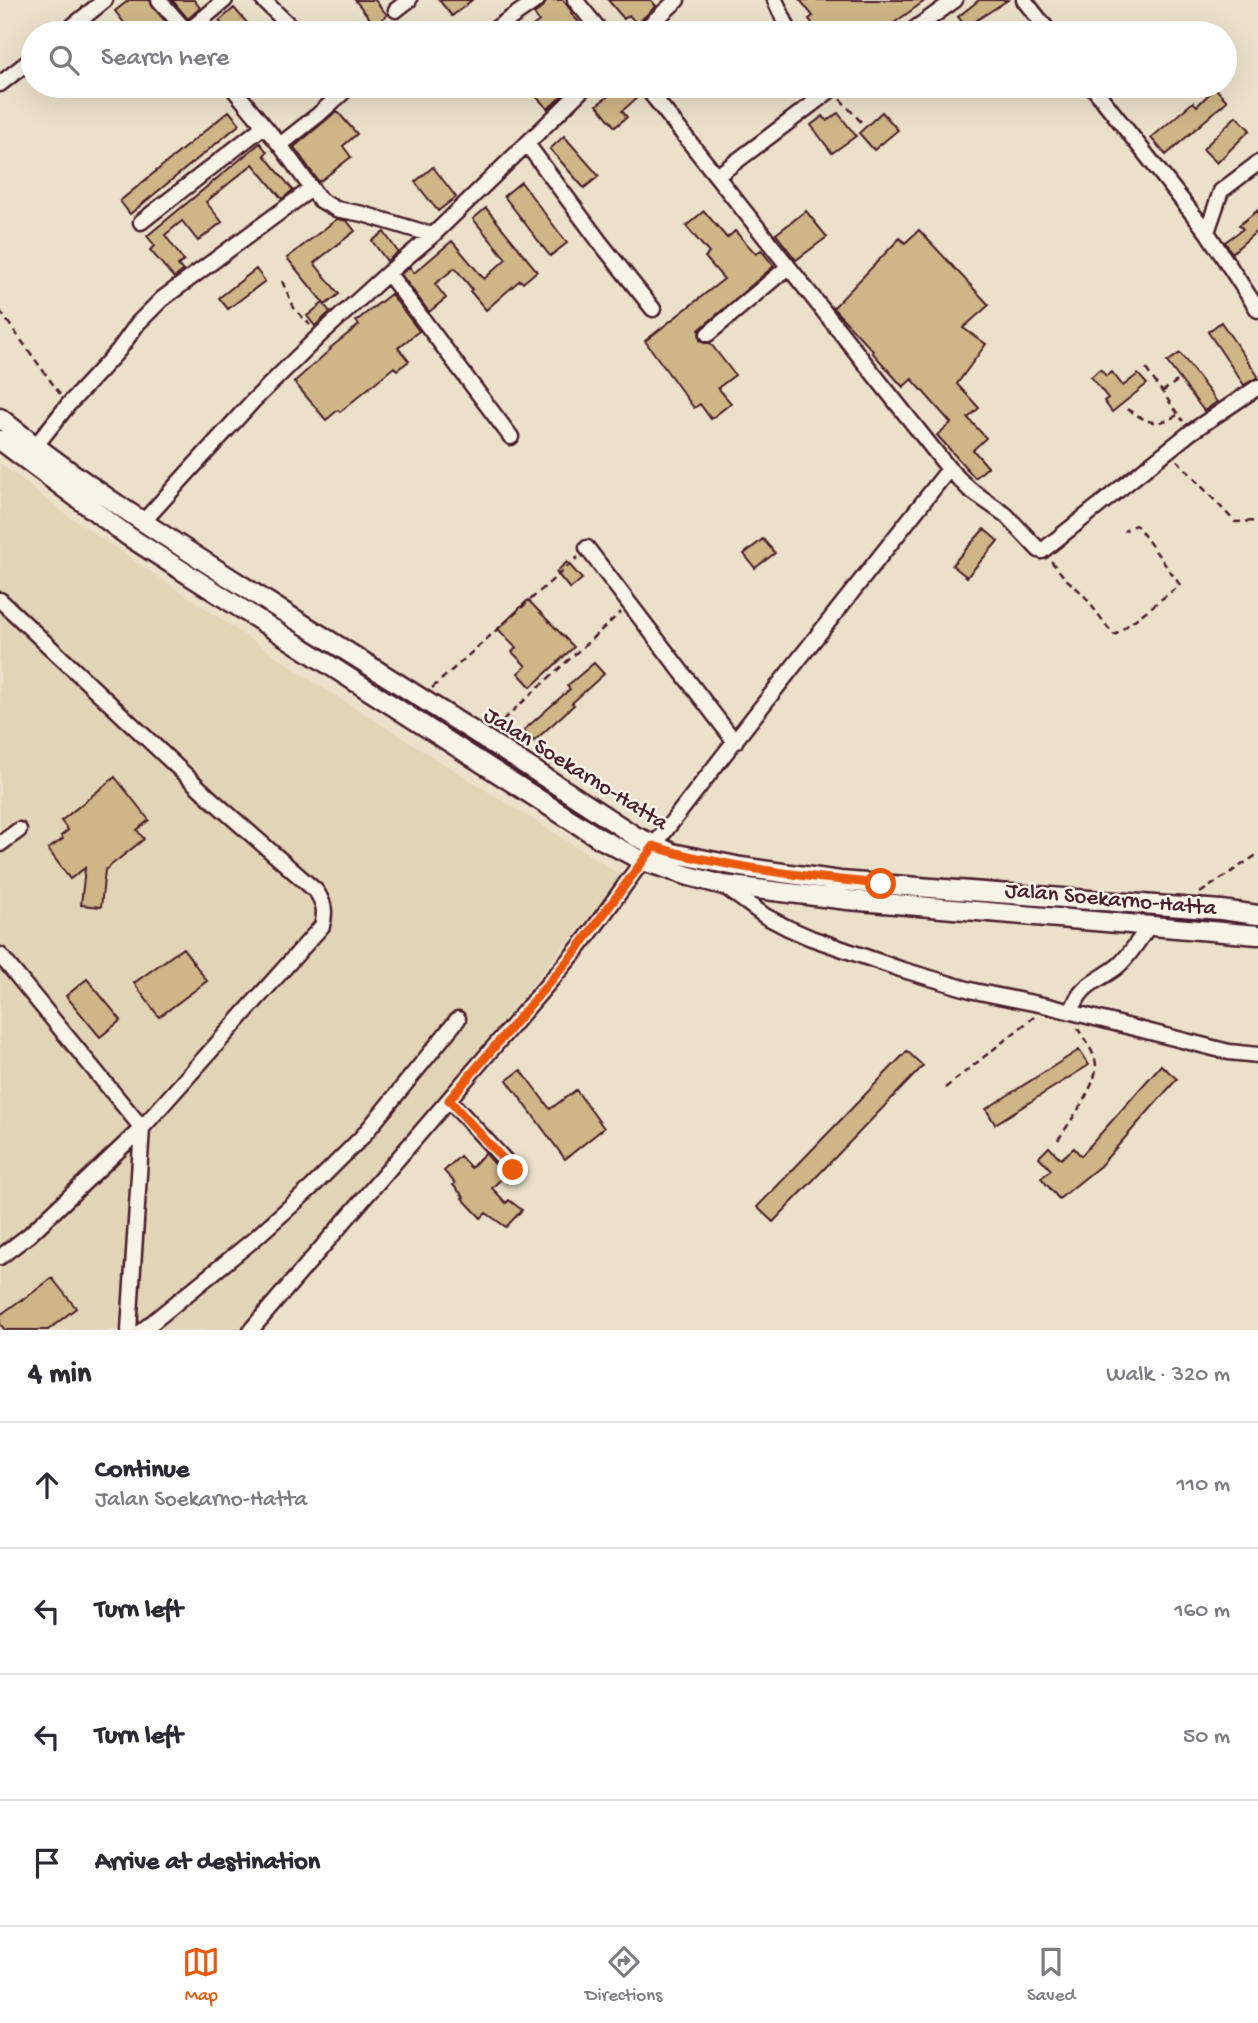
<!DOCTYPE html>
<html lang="en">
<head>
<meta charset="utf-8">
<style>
  body { margin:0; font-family:"Gochi Hand",sans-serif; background:#f7f7f7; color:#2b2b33 }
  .stop { position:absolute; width:21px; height:21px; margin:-16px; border:5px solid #ea580c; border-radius:50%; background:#fff }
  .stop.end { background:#ea580c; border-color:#fff; box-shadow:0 2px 7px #0008 }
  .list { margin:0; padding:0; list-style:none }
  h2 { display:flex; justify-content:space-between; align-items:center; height:91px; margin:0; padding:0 28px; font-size:30px }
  h2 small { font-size:23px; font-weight:400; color:#7c7c81 }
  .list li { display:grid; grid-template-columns:46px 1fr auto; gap:21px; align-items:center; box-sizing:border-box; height:126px; padding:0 28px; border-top:2px solid #e1e1e2 }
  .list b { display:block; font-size:26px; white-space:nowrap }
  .list p { margin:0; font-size:23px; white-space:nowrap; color:#7c7c81 }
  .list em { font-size:23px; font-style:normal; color:#7c7c81 }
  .icon { flex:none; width:38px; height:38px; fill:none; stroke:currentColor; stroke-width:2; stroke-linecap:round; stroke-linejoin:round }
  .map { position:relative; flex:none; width:1258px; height:1330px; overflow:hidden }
  .search { position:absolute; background:#fff; box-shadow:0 7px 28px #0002; left:21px; right:21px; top:21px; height:77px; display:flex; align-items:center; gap:18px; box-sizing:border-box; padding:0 24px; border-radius:38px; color:#7c7c81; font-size:26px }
  .sheet { height:595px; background:#fff }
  nav { display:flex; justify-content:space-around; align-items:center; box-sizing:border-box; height:98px; border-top:2px solid #e1e1e2; background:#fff; font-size:19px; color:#7c7c81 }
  nav a { display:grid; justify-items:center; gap:4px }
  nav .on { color:#ea580c }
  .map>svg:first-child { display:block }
  .built { fill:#e2d4b6 }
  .building { fill:#ceb686; stroke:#4a1f2b; stroke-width:2 }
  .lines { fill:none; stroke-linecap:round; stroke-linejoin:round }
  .minor-casing { stroke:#4a1f2b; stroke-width:19 }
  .major-casing { stroke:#4a1f2b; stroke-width:23 }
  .path { stroke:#4a1f2b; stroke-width:2.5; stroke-dasharray:7 5; stroke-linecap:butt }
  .minor { stroke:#f7f3e8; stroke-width:14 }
  .major { stroke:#f7f3e8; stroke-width:18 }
  .route { stroke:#ea580c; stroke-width:9 }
  .labels { text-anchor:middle; stroke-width:5; stroke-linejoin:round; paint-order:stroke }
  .street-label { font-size:23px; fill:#4a1f2b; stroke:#f7f3e8 }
</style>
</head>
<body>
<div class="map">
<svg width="1258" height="1330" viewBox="0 0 1258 1330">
  <rect width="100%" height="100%" fill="#ebe1cb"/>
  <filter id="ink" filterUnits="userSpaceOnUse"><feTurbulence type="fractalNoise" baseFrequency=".0143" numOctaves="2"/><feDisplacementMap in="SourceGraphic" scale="14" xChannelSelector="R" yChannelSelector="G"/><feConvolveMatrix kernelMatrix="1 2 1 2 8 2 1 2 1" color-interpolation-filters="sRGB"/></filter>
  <g filter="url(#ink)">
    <path class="built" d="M0 463 67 515 320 686 623 876 244 1330H0Z"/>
    <path class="building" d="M129 0H150L152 6 172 29 167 33H132L115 11Z
      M172 0H194L200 8 188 19Z
      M355 0H375L387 15 375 25Z
      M439 0H472L452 16Z
      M547 0H563L572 12 571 13 588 33H524L539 21 534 14 543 7Z
      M608 0H651L656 6 637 24 629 15 624 19Z
      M800 0H926L880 33H819L809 19 813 16Z
      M979 0H1008L977 20 979 23 969 30 958 17Z
      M234 8 256 33H230L219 21Z
      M526 86H572L548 109Z
      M621 86H627L637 98 622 111 627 117 615 127 597 105Z
      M1215 88 1227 101 1166 155 1151 138 1193 102 1197 106Z
      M229 111 240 124 130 214 120 201Z
      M337 111 357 134 343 146 351 157 319 182 294 147Z
      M882 112 898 130 874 150 859 133Z
      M838 113 856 136 832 153 811 125 823 116 827 121Z
      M1236 116 1250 130 1217 163 1203 149Z
      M564 136 599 176 584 188 550 149Z
      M260 143 267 152 264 155 293 190 282 199 253 164 206 202 222 222 198 241 182 221 165 235 184 261 178 265 183 271 174 278 150 250 155 246 147 236Z
      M433 167 456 197 438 211 415 182Z
      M521 182 567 243 550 256 504 196Z
      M486 208 537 271 523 283 520 280 486 310 470 291 472 289 455 268 435 284 446 298 429 312 401 274 410 267 414 273 452 241 484 279 506 259 473 219Z
      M1258 210V230L1232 253 1225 242 1243 229 1239 225Z
      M704 211 727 238 735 231 756 254 761 250 774 266 699 330 700 340 704 343H710L735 375 718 388 731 403 711 419 700 404 694 408 645 341 724 279 705 257 709 253 686 226Z
      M806 211 827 237 796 260 776 234Z
      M337 219 347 221 355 231 314 263 339 294 325 305 287 258Z
      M919 230 989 305 963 328 986 344 957 384 979 408 968 418 986 438 973 450 988 467 975 478 937 435 951 423 912 379 903 387 872 352 873 351 833 308 900 238 905 243Z
      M384 232 398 252 387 261 372 241Z
      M256 269 265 281 228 309 219 298Z
      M391 294 419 331 398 348 409 361 397 370 394 367 340 412 338 410 326 420 294 382 331 349 330 348 359 325 356 321Z
      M323 303 330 312 315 326 307 316Z
      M1221 322 1258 376V377L1244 385 1208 332Z
      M1180 353 1217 402 1204 411 1167 362Z
      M1100 369 1106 376 1112 372 1123 386 1138 374 1147 384 1112 412 1104 401 1108 398 1091 377Z
      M984 529 998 541 967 577 952 565Z
      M763 539 775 553 755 568 744 554Z
      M567 562 582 579 570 589 556 572Z
      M528 600 574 647 531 687 518 673 526 666 512 652 516 648 498 629Z
      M594 663 604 674 572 703 574 705 534 741 524 730 570 689 567 686Z
      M115 777 149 820 137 830 144 839 105 870 101 907 81 905 85 868 70 879 48 849 63 839 61 836 68 830 61 821Z
      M183 948 207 981 159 1017 134 983Z
      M87 979 121 1020 100 1037 66 996Z
      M1079 1050 1089 1065 995 1124 986 1109Z
      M907 1051 923 1066 773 1222 757 1207Z
      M1161 1065 1177 1079 1100 1166 1059 1199 1041 1178 1051 1170 1039 1157 1049 1147 1061 1159 1074 1148 1081 1156Z
      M521 1070 550 1109 576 1090 604 1128 565 1159 507 1080Z
      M485 1153 505 1175 492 1188 506 1203 509 1200 522 1210 506 1227 486 1213 481 1218 462 1198 464 1197 453 1185 455 1183 444 1171 460 1156 471 1168Z
      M52 1278 76 1308 48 1330H5L0 1324V1315L22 1299 23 1300Z"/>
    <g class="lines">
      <defs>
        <path id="minor" d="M159 0 188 33
          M263 0 291 27 308 33
          M575 0 602 33
          M775 0 790 33
          M1024 0 1050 33
          M396 10 409 0
          M187 32 225 0
          M64 33 105 0
          M489 33 537 0
          M641 33 677 0
          M909 33 955 0
          M0 84 33 58
          M231 86 280 145 320 200 336 209 363 214 433 235
          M1092 86 1207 232 1258 310
          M527 144 599 241 653 309
          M280 145 318 115 350 86
          M717 176 836 86
          M141 222 264 126
          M1207 232 1221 191 1258 163
          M388 273 511 437
          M708 334 788 267
          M30 453 68 405 118 351 138 323 162 299 311 189
          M949 469 969 489 1006 515 1039 550 1042 551 1191 432 1258 387
          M142 523 253 401 321 334 388 273 433 235 586 86
          M587 548 735 742
          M0 600 210 798 316 891C324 903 326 911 322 926L142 1128 29 1235 0 1257
          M0 844 19 830
          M724 886 765 916 788 928 811 938 900 969 974 991 1048 1006 1229 1052 1258 1055
          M0 955 142 1128 129 1330
          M1072 1012C1079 984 1098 982 1118 966 1130 956 1139 939 1149 926
          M449 1100 513 1169
          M143 1330 252 1241 311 1188 362 1137 458 1019
          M251 1330 577 950C600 921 621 890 643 860 743 728 847 599 949 469L645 86"/>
        <path id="major" d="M0 418C91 492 191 553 290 616 406 688 521 761 635 836L672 853 741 867 840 881 1221 910 1258 915
          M0 440 128 536 599 838 643 861 689 876 723 885 848 900 1258 935"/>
      </defs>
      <use href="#minor" class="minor-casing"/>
      <use href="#major" class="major-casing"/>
      <path class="path" d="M840 99 862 123
        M282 281 294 308 310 325
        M0 311 60 394
        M1146 369 1183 421
        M1162 392 1177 381
        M1127 409C1149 423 1156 428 1179 414
        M1177 460 1235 522 1258 521
        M1051 561 1065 578 1083 594 1112 633 1115 635 1180 585 1138 527 1135 525 1124 531
        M432 688 578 557
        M494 728 621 612
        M1200 893 1258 854
        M945 1088 1034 1017
        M1058 1140C1069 1123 1095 1088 1096 1068 1097 1055 1084 1039 1078 1029"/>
      <use href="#minor" class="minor"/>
      <use href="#major" class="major"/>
    </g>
  </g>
  <g class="lines" filter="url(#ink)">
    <path class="route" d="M513 1170 449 1100 577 950 654 846C675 854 696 858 718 862 772 873 827 879 881 884"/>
  </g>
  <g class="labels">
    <g class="street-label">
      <text transform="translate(577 767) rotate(32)" y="8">Jalan Soekarno-Hatta</text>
      <text transform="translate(1111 897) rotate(5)" y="8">Jalan Soekarno-Hatta</text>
    </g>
  </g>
</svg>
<div class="stop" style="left:881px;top:884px"></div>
<div class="stop end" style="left:513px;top:1170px"></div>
<div class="search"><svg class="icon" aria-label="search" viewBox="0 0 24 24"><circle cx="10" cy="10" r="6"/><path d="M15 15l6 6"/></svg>Search here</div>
</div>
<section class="sheet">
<h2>4 min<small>Walk · 320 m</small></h2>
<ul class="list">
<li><svg class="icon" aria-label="ahead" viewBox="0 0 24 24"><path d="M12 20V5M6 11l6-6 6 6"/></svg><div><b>Continue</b><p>Jalan Soekarno-Hatta</p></div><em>110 m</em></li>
<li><svg class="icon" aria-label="left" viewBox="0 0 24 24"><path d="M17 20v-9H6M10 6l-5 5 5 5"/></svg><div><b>Turn left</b></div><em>160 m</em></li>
<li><svg class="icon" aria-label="left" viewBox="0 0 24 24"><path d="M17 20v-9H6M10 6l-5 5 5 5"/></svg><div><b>Turn left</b></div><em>50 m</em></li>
<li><svg class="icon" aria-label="arrive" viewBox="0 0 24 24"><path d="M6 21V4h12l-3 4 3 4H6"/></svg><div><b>Arrive at destination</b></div></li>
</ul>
</section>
<nav>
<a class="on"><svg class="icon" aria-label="map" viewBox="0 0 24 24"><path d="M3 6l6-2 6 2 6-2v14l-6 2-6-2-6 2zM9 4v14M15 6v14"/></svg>Map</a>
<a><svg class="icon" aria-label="directions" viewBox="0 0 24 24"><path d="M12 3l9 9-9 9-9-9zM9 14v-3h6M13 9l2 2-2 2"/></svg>Directions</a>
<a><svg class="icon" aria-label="saved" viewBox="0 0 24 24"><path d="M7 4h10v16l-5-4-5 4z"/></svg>Saved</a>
</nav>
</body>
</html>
